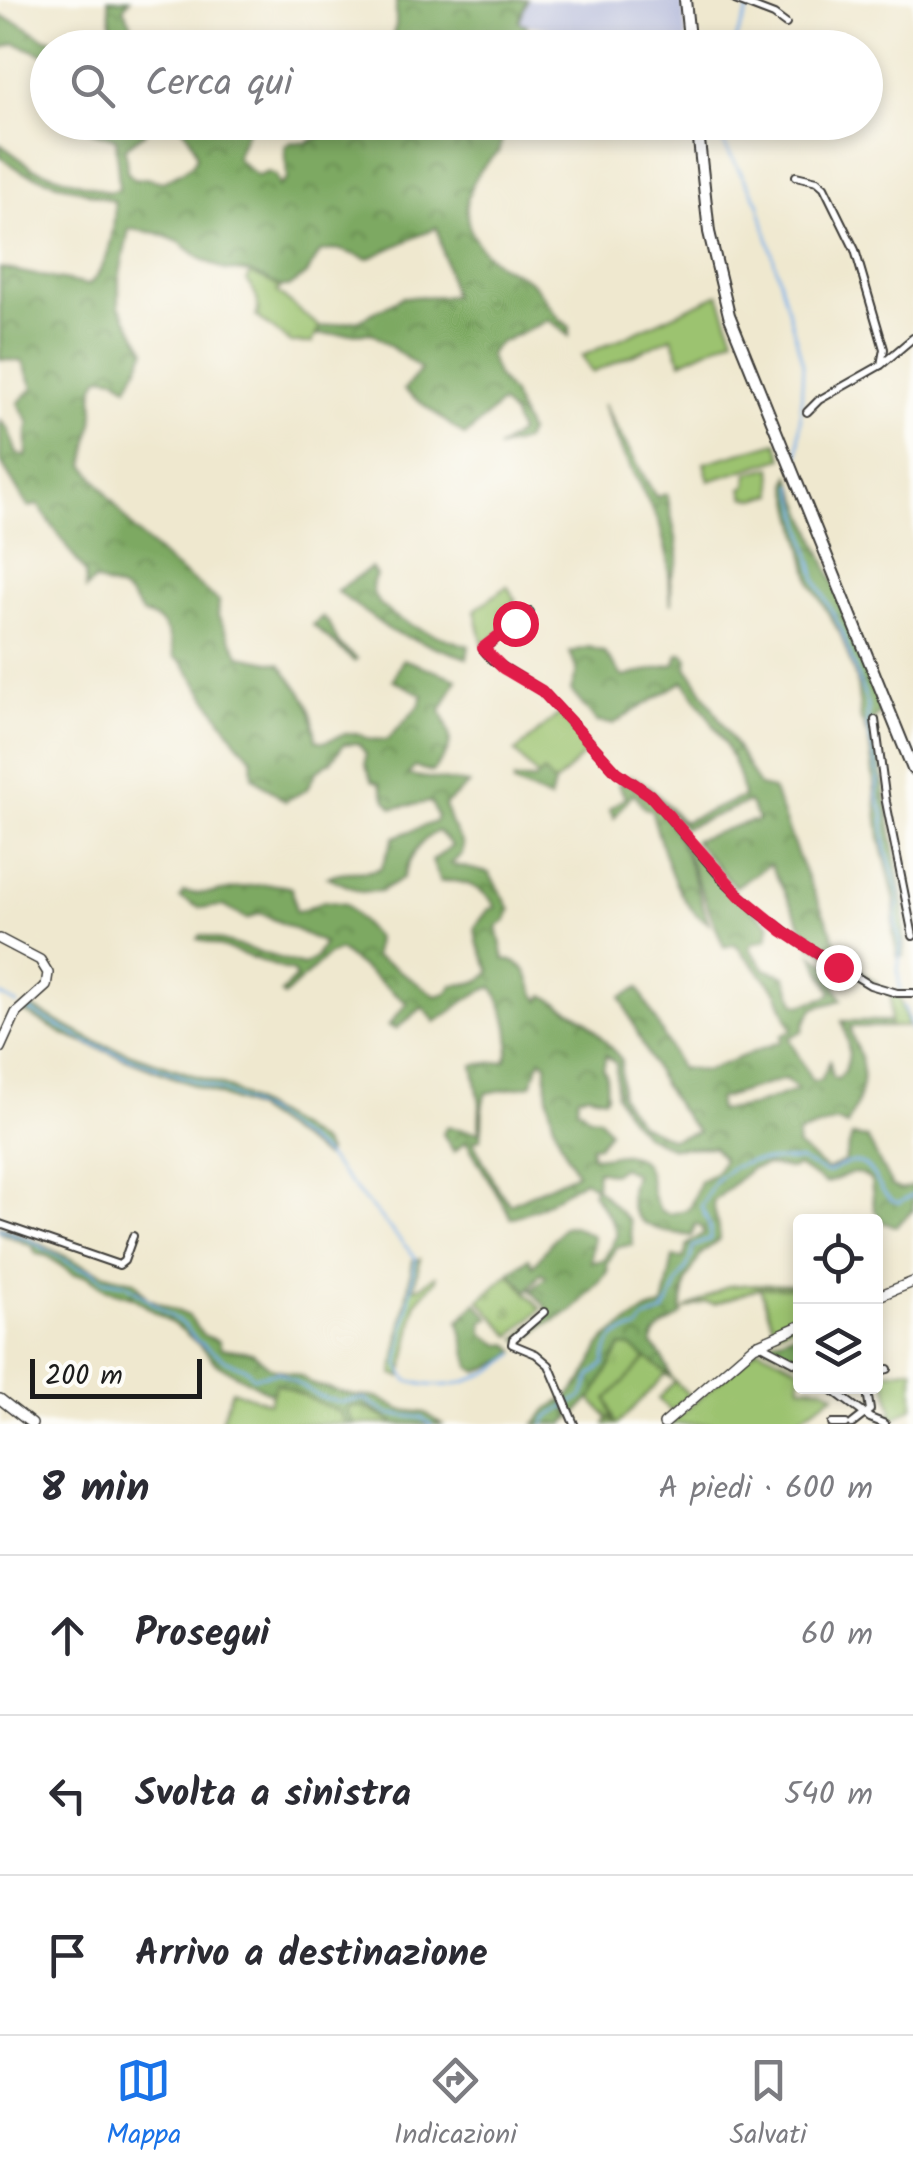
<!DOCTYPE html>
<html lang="it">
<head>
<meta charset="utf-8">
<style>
  body { margin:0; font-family:Kalam,sans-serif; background:#f2f2f3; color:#2b2b33 }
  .controls { position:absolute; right:30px; bottom:30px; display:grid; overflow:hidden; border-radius:10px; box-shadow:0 5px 15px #0003 }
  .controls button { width:90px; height:90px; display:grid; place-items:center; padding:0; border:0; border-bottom:2px solid #e1e1e2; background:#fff; color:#2b2b33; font:50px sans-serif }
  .scale { position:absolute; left:30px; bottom:25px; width:172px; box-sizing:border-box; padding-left:10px; border:5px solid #1c1c1c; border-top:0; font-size:28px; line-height:35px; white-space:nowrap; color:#1c1c1c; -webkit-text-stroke:8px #fdfcf7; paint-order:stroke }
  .stop { position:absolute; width:30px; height:30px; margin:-22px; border:8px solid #e11d48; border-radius:50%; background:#fff }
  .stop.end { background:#e11d48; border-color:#fff; box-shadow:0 2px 10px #0008 }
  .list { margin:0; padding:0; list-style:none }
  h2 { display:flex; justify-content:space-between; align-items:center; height:130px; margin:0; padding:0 40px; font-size:42px }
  h2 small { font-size:32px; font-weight:400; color:#7c7c81 }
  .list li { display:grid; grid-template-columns:65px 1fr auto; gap:30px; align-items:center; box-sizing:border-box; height:160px; padding:0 40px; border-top:2px solid #e1e1e2 }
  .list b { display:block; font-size:38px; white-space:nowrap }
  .list em { font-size:32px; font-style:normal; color:#7c7c81 }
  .icon { flex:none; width:55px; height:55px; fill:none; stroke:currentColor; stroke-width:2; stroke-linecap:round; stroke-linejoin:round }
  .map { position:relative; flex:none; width:913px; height:1424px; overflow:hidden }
  .search { position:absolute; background:#fff; box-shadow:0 5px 15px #0003; left:30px; right:30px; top:30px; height:110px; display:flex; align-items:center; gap:25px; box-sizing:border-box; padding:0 35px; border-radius:55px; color:#7c7c81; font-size:38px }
  .sheet { height:610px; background:#fff }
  nav { display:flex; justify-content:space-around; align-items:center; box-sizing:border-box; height:140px; border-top:2px solid #e1e1e2; background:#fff; font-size:28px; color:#7c7c81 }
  nav a { display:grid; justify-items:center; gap:5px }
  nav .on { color:#1a73e8 }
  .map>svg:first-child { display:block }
  .industrial { fill:#bec3de }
  .grass { fill:url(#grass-tufts); stroke:#5c7046; stroke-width:2.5 }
  .forest { fill:url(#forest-crowns); stroke:#4c623f; stroke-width:2.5; fill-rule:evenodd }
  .cemetery { fill:url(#cemetery-stones); stroke:#5c7046; stroke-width:2.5 }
  .green { fill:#9cc36f; stroke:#5c7046; stroke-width:2.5 }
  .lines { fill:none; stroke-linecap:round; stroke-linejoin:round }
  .stream { stroke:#7bb0e9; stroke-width:2.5 }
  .street-casing { stroke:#3c3b37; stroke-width:10 }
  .secondary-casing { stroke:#3c3b37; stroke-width:12 }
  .primary-casing { stroke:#3c3b37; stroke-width:14 }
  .street { stroke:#fff; stroke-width:6 }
  .secondary { stroke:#fff; stroke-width:9 }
  .primary { stroke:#fff; stroke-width:10 }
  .route { stroke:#e11d48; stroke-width:12 }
</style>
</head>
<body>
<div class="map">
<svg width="913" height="1424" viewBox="0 0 913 1424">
  <defs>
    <pattern id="grass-tufts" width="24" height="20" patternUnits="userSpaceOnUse" patternTransform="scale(2.5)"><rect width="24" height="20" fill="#9cc36f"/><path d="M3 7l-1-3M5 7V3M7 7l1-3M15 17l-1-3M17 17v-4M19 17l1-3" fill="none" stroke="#86a760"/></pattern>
    <pattern id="forest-crowns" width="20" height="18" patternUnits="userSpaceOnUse" patternTransform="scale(2.5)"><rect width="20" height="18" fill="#7da962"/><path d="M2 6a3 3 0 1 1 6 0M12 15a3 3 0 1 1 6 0" fill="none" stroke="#668950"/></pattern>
    <pattern id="cemetery-stones" width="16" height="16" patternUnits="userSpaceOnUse" patternTransform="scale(2.5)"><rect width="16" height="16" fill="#9cc36f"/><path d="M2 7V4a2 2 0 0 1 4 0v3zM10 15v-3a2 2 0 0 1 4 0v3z" fill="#86a760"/></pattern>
  </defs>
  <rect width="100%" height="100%" fill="#fdfcf7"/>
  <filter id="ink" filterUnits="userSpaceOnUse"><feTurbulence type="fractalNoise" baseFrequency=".01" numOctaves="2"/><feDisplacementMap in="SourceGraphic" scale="20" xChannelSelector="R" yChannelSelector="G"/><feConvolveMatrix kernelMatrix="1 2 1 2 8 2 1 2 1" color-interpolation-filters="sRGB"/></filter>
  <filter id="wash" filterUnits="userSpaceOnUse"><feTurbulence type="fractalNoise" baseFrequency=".0048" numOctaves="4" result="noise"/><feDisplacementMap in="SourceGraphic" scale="40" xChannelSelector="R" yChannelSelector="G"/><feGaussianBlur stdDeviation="2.25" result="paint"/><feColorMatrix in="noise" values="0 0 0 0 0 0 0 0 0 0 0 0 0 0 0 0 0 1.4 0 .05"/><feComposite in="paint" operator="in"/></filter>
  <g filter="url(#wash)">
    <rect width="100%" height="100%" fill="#efe8cf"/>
    <path class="industrial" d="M527 0H683L687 47H660L527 25 519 23Z"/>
    <path class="grass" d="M251 273 281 287 277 292 320 327 312 343H291L256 316C262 305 254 289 247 281Z
      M420 1259 414 1288C425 1288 427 1278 436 1276V1280L415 1304C415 1312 404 1370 401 1377L393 1374 413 1260Z
      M755 1284 800 1285V1288H760L715 1304 706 1302 684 1310 728 1286Z
      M621 1346H631L647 1358 608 1399 613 1422 591 1400Z
      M360 1405 396 1424H354L347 1411 349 1406Z"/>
    <path class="forest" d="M108 0H130L123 8 139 38 134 47H103L113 37Z
      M396 0H527L519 22 527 25 523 47H389L396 25Z
      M0 16 19 23 44 38 95 47 48 48 47 56 15 43 0 49Z
      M96 123H143L145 133 125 148 127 172 135 180 145 178 163 182C204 161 204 158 180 123H246L248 128 236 158 257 176 268 172 276 176 279 186 287 179 285 146 292 142 306 143 348 123H505L499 152C459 182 454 231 496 262 506 270 520 273 530 281 546 294 549 313 570 327L569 336 549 320 499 343 489 354 497 376 511 393 528 432 524 441 497 449 519 433 513 416 501 403 465 436 404 390 421 369 372 333 317 335 320 327 359 320 403 297 453 296 437 227 368 259 337 249 320 252 307 274 289 287H281L251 273 225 270 201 259 179 242 157 233 129 229 119 279V306L146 350 128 387 117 378 101 376C87 393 97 405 93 423 89 438 87 450 85 465L135 531 168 562 219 601 218 616 240 656 280 664C304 697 311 697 316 740L324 742 345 734 357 733 368 739 387 740 419 706 423 695 393 680 403 659 457 679 441 711C454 742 454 746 432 772L415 767 408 775 469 784 445 805 450 822 463 845 462 854 451 864 489 873 511 910 506 921 497 927 504 959C538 967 524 984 540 1001L544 995 586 1020 621 1059V1095L625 1103 640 1124 671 1139 698 1132C661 1094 643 1044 621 997L639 988 680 1068 706 1071 781 1041V1036L792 1030 777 992 735 944 724 947 677 830 724 884 770 925 767 939 752 943 750 949 765 969 785 976 795 1002 801 1005 827 997 832 992 812 954 829 965V972L842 1000 814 1008 805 1022 803 1031 789 1038 812 1081 821 1080 830 1061 832 1077 838 1079C855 1059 848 1044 842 1021H890V1027H850C851 1038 858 1048 861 1059 867 1083 857 1105 847 1126L836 1121 798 1134 797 1146 827 1170 844 1162 852 1136 867 1138 892 1186 901 1190 913 1186V1211L896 1226 884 1223 874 1209 871 1181C855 1164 842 1180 825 1183L797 1166 791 1169 766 1165 750 1169 713 1202 720 1239 702 1253 686 1280 681 1311 683 1313C672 1325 653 1326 652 1344L663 1358 671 1377 631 1347 621 1346 594 1395 573 1417 566 1399 583 1380 601 1344 608 1337 647 1310 663 1307 673 1257 684 1258 687 1245 704 1233 700 1225 695 1224 692 1236C650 1230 618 1222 634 1174L622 1167 612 1174 597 1170 596 1187 629 1221 633 1245 616 1247 607 1265 608 1272 571 1312 545 1325 523 1342 517 1339 546 1313V1307L531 1290 546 1277 541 1273 527 1291 510 1272 529 1258 533 1266 563 1227 571 1225 593 1236 591 1262 604 1260 617 1234 612 1221 592 1192 595 1187 584 1180 538 1208 511 1218 466 1141 454 1152 443 1134 446 1127 479 1132 480 1104 473 1065 505 1061C516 1039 504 1007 493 987 469 993 456 1011 435 1022L423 1007 396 1029 388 1026 407 1003 339 950 328 955 284 996 281 993 296 977 293 972 198 939 201 935 206 936 303 965 315 958 324 943 260 913 247 919 224 906 200 908 180 898 183 892C221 899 253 876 292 888L296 912 324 901 346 904 376 938 374 957 391 965 436 996 447 993 453 985C466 984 483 984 490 971L477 942 475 927 489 909 496 908C486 888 461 878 440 882L432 861 452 846 438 831C418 841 410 858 403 878L381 891 361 892 327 877C346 867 364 876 381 868L394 837 435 822 437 816 431 802 393 808 386 800 380 784 372 780 365 763 366 754 358 743 344 744 332 760 316 772 306 790 285 801 253 777 252 758 237 742 183 663 174 657C169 636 167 619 143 614 137 608 134 599 127 594 118 586 105 587 95 580L86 589 85 573 79 564 38 505 28 507 0 461V420L8 429 17 454 26 457C29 445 24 434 29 423L18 403 33 388 23 362 0 359V268L88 285C109 268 116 226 114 201L23 172 0 157V144L33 168 109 192 119 189 116 139 91 131ZM606 1055 616 1064V1095L628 1116 645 1135 672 1148 713 1147 723 1159 717 1171 700 1181 689 1209 670 1214 661 1211C643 1189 660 1159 624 1154 610 1153 610 1160 591 1155V1146L599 1145 609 1131 599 1118 589 1117 581 1109H577L578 1096 588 1094 605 1098 607 1095 606 1074 603 1070ZM541 1059 546 1063C546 1109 554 1133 577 1173L510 1204 498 1189 473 1141 480 1139C485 1124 479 1108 486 1093L531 1085ZM785 1079 798 1090 751 1106 718 1111V1099Z
      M603 404 656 497 667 494 678 548V561L671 578V605L668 559 659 522 623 454Z
      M790 476 885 708 873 720 904 908V956L898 957 893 934 895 901 880 837 869 738 861 720 857 682 841 635 811 583 788 482Z
      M371 568 376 575C353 613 444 638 469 646L467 658 392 632 336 591Z
      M322 617 328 622 339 644 357 659 355 662 313 625Z
      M589 647 604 652 623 677 675 664 678 654 683 653 688 658 687 667C713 707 736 746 759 786L773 789 800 861 842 955 879 985 812 946 770 864 735 887 694 840C717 834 735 824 758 820L749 802 684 828 657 798 628 776C650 781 667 806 683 822L743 797C739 756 707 715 684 681L613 724 597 722 571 691 577 671 570 652Z
      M544 772 554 784 550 800 514 784V780H534Z
      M623 782C678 801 691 875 709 923 675 907 662 845 651 810L644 808 633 793 614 818 609 809 625 797 618 784Z
      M29 1006 96 1042 225 1086 300 1129 322 1144 327 1152 324 1157 253 1108 67 1036 21 1010Z
      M0 1226C47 1243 86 1274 135 1281L147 1298 189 1316 203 1335 219 1341 221 1348 252 1352 271 1368 301 1376 312 1384 356 1396 377 1397 401 1410 425 1413 442 1424H396L370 1408 349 1406 347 1411 354 1424H346L339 1412 276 1383 272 1394 215 1363 205 1350 182 1330 132 1297 107 1290 87 1276 73 1274 47 1256 36 1254 32 1246 0 1232Z
      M476 1303 490 1318 483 1321V1334L501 1345 509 1344 516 1351 508 1359 478 1372 470 1367 459 1321Z
      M800 1330V1362L763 1344Z
      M563 1400 570 1418 564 1424H535L549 1408Z"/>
    <path class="cemetery" d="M509 1273 541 1309 511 1336 479 1300Z"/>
    <path class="green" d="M719 294 734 337 681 362 672 337 592 373 582 356Z
      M777 442 783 458 709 481 704 463Z
      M772 467 774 494 756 499 745 497 742 488 747 486 748 473Z
      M507 586 516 600 500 611 510 625 483 645 475 610Z
      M560 713 589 750 554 784 544 772 538 777 515 752Z
      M891 994 899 996 908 1027H890Z
      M760 1288H800V1322L775 1332Z
      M758 1348 800 1368V1386L823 1387 835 1394 799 1418 802 1424H669Z
      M647 1358 674 1380 665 1375 618 1424H605L608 1418 615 1421 607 1399Z
      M913 1368V1407L895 1418 879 1417 873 1398 877 1397 882 1416 893 1413 884 1373Z
      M675 1381 689 1395 671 1411 658 1399Z
      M276 1383 339 1412 346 1424H220L232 1390 269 1403Z"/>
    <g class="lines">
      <path class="stream" d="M732 48 749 8 748 0
        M711 122 758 202 803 364 798 466
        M793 485 816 580 841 629 868 706 867 726 878 774 877 794 883 812 886 849 899 894 896 925 901 945 898 972 900 991
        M0 995 17 1004
        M904 1006 913 1035
        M27 1009 91 1044 223 1091 265 1112 323 1153 416 1258 400 1357 399 1365 407 1380C445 1394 485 1380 515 1354
        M0 1229 30 1240 76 1267 92 1271 103 1280 126 1284 185 1326 196 1340 227 1361 247 1369 253 1377 279 1372 318 1396 340 1402 364 1399 389 1414 422 1418 431 1424
        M544 1424 547 1418 583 1396 591 1376 604 1364C608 1340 613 1333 638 1329L645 1319 663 1313C671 1302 673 1291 679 1280 687 1266 690 1264 693 1247L710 1239V1227L701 1206 715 1181 731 1168 751 1161 800 1160 826 1173C833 1171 843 1164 849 1163 878 1158 874 1197 899 1203L913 1195"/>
    </g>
  </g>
  <g filter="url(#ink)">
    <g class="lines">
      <defs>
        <path id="street" d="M735 0 774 15 786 24
          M796 176 817 181 824 187 855 250 884 349 881 365
          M807 412 819 400 881 365 913 338
          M530 612 483 649 492 660 542 691 617 772 650 795 723 880 758 912 801 943 870 985 897 993H913
          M875 720 886 802 913 936
          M0 1224 119 1265 124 1261 133 1236
          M544 1312 513 1339 512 1344 536 1354 549 1365 574 1424
          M758 1343 800 1365
          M876 1372 888 1369
          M827 1386 870 1418 885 1424
          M832 1424H846
          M852 1424 870 1410 867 1391"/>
        <path id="secondary" d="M0 939 40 960 48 973 46 986 16 1013 0 1048
          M876 1297 913 1282
          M0 1399 32 1424
          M664 1424 754 1346 800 1326"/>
        <path id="primary" d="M685 0 690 48
          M697 122 709 232 729 315 913 769"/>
      </defs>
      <use href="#street" class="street-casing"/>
      <use href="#secondary" class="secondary-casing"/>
      <use href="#primary" class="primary-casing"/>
      <use href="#street" class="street"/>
      <use href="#secondary" class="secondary"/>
      <use href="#primary" class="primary"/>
    </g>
  </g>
  <g class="lines" filter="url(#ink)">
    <path class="route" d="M515 623 483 648 503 668 542 691 617 772 650 795 740 896 783 931 838 967"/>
  </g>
</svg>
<div class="controls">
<button><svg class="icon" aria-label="locate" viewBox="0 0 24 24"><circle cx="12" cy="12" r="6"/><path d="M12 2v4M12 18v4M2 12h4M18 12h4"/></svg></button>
<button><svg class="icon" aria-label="layers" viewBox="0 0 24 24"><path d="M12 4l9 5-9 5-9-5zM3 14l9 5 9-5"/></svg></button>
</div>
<div class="scale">200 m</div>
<div class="stop" style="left:515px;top:623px"></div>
<div class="stop end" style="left:838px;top:967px"></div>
<div class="search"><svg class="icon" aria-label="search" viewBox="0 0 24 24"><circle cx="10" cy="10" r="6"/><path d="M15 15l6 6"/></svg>Cerca qui</div>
</div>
<section class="sheet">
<h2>8 min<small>A piedi · 600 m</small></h2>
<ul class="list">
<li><svg class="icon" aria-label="ahead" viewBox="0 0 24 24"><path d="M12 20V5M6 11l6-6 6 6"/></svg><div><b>Prosegui</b></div><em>60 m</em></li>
<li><svg class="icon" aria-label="left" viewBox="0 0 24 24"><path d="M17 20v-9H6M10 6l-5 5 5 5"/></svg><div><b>Svolta a sinistra</b></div><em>540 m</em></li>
<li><svg class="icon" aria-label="arrive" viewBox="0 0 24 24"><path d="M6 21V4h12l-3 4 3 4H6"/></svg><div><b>Arrivo a destinazione</b></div></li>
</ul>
</section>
<nav>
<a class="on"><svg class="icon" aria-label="map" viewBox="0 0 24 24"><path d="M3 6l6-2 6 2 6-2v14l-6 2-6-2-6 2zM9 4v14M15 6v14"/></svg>Mappa</a>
<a><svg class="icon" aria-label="directions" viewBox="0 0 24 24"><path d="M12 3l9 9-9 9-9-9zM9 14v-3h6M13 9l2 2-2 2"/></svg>Indicazioni</a>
<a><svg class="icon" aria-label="saved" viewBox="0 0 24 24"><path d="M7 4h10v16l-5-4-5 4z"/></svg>Salvati</a>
</nav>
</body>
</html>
